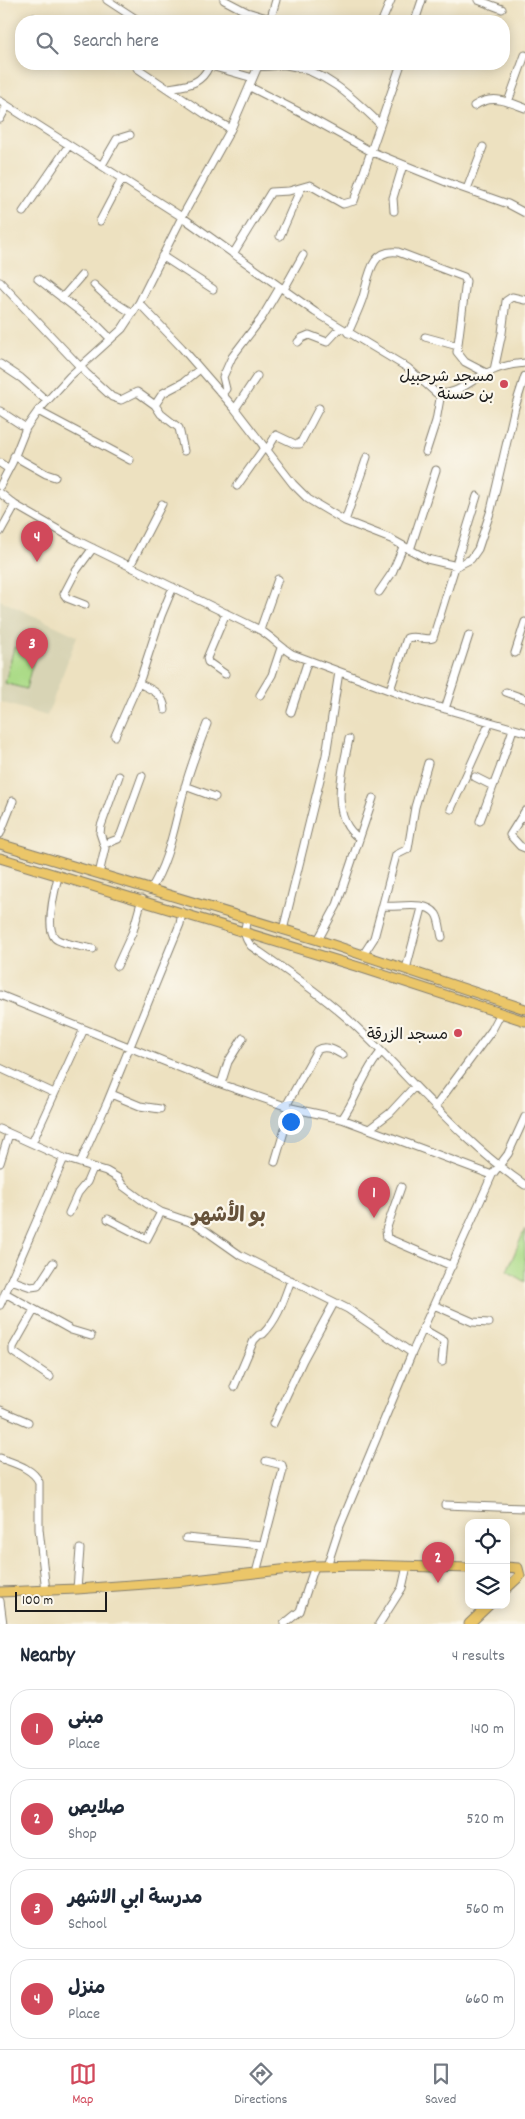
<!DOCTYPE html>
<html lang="en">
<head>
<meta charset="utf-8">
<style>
  body { margin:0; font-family:Dekko,"Playpen Sans Arabic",sans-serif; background:#f6f6f7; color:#1f2937 }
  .controls { position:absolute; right:15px; bottom:15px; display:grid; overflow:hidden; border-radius:10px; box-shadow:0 2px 12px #0003 }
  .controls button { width:45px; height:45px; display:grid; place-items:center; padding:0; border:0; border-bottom:1px solid #e0e1e3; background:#fff; color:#1f2937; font:25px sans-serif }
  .scale { position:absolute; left:15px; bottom:12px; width:92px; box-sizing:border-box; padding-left:5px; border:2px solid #1c1c1c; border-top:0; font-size:14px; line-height:18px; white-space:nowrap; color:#1c1c1c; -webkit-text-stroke:4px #fbf7ec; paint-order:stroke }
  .you { position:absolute; left:290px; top:1121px; width:18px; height:18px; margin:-12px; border:4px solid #fff; border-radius:50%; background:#1a73e8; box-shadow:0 0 0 8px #1a73e833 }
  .badge { display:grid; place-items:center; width:32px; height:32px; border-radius:50%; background:#d1495b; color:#fff; font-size:16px; font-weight:700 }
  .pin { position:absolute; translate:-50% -41px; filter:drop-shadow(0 1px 2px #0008) }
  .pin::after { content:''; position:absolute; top:26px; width:18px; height:15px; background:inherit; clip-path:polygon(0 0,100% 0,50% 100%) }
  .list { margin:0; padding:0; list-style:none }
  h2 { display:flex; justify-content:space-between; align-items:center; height:65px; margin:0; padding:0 20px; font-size:21px }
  h2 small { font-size:16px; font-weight:400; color:#747a83 }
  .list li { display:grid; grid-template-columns:32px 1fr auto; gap:15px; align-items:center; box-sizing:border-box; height:80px; margin:0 10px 10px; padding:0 10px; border:1px solid #e0e1e3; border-radius:20px }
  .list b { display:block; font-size:19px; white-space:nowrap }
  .list p { margin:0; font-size:16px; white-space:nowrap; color:#747a83 }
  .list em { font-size:16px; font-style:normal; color:#747a83 }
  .icon { flex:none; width:28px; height:28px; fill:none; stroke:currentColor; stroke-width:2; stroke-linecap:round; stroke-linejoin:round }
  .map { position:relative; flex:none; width:525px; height:1624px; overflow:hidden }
  .search { position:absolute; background:#fff; box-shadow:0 2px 12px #0003; left:15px; right:15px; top:15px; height:55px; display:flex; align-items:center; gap:12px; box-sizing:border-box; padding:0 18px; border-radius:20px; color:#747a83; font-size:19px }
  .sheet { height:425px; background:#fff }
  nav { display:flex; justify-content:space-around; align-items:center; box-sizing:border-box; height:70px; border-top:1px solid #e0e1e3; background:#fff; font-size:14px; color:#747a83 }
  nav a { display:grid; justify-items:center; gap:2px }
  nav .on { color:#d1495b }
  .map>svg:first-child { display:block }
  .built { fill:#d8d4b5 }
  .green { fill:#acdb88; stroke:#647c52 }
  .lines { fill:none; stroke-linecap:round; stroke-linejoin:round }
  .minor-casing { stroke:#847e6e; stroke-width:9 }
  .major-casing { stroke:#847e6e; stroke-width:11 }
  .minor { stroke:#fff; stroke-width:7 }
  .major { stroke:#ebc669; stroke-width:9 }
  .poi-dot { fill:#d1495b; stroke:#fbf7ec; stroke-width:2 }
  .labels { text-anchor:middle; stroke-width:4.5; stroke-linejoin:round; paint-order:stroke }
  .poi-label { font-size:16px; fill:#1c1c1c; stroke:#fbf7ec; text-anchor:end }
  .district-label { font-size:21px; font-weight:bold; fill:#66523a; stroke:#fbf7ec }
</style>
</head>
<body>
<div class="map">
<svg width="525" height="1624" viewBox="0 0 525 1624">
  <rect width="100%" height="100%" fill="#fbf7ec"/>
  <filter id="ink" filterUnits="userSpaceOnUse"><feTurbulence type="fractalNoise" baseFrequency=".02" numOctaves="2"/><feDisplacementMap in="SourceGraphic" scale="10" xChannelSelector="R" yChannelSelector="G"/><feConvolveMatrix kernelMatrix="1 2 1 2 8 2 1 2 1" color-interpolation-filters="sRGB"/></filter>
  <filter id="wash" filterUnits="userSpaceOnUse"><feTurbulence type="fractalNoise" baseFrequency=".0096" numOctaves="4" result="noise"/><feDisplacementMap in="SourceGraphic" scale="20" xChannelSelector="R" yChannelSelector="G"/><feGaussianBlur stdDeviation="1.12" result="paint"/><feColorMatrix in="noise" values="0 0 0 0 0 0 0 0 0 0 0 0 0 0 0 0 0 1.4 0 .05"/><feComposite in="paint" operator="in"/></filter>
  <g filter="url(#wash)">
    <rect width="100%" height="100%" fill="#ede1c0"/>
    <path class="built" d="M0 600 77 636 47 716 0 702Z"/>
    <path class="green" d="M14 647 35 653 26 689 5 683Z
      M525 1229V1282L507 1271Z"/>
  </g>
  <g filter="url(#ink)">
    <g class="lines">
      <defs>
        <path id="minor" d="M107 0 139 21
          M224 0 247 12 270 19
          M478 0 502 9
          M34 18 38 21
          M124 21 129 15
          M270 21 276 0
          M382 21 391 0
          M415 21 422 0
          M204 64 253 78
          M259 66C268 68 276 64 286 65 325 70 353 98 380 124
          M137 68 205 114 231 129
          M250 87 307 116 370 151 451 184 508 204 525 213
          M168 88C187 85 201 85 209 66
          M0 101 182 217 315 312 408 368 436 393C456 397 470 380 487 373 499 367 512 364 525 363
          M508 102 525 55
          M474 106C492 94 506 101 525 108
          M0 119 7 106
          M102 165 117 139 130 135
          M467 189 483 147
          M394 211 393 198 403 165
          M23 212 69 145
          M100 221 122 179
          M280 236 301 188
          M233 254 271 192 289 191 310 185 343 204 354 201 401 64
          M162 256 213 289
          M38 279 96 324 111 339
          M0 282 86 373 112 397 121 400 137 392 155 405 161 414 179 428 184 451
          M94 285 108 298 132 313
          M284 289 303 255
          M62 298 82 275
          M139 303 182 348 235 409 293 484 308 499 345 521 391 539 427 559 457 566 471 559 478 549 491 510 515 407 525 376
          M348 333C353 322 358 311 362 300 369 280 369 248 398 252L464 277 466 281 457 352 465 362 486 373
          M425 337 458 346
          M298 342 302 338 309 335 327 342 340 328
          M0 364 21 378 47 401
          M494 370 502 333 506 301 512 297 525 300
          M222 394 226 389 223 377 232 357 261 319 280 287
          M155 405 163 393 184 382 200 369
          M235 409 257 376
          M0 411 26 428
          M38 411 130 460
          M267 450 276 435 295 444H300L319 408
          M426 452 436 421 441 393
          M14 456 46 474 55 477
          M0 463 9 469
          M0 486 12 463 26 428 38 411 70 376 122 329 139 303 182 217 231 129 259 64
          M237 486 264 448
          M0 493 15 505 74 539 260 630C272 637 280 647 292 654L421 702 525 732
          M345 521 367 457
          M0 532 15 505
          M410 550 436 470
          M130 566 162 504
          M379 592 392 573 403 547
          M85 605 67 598 64 594 76 571 93 548
          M260 630 278 579
          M515 653 525 622
          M225 674 208 662 207 658 226 613
          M138 683C151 689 164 694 165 710
          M390 690 407 638C416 635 425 641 433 638L477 496
          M506 692 525 699
          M260 695 272 675 281 648
          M445 709 469 635
          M291 712 308 660
          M115 736 141 677 161 616 173 587
          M349 739C343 769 328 817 359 838
          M475 777 493 786
          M185 786 215 797
          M451 809 490 722
          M525 811 510 835 520 846 525 848
          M480 821 500 768 513 729
          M0 834 13 801
          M105 844 118 839 121 834 142 776
          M99 874 105 848 100 833 101 826 119 776
          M58 877C55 889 45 928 55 938 61 944 85 947 93 949
          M150 890C170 861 175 820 185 787 191 765 199 745 207 724
          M383 906C397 908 426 900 436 914 440 920 440 930 442 937
          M247 919C244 931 243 936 251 946 284 969 318 992 348 1019 408 1074 458 1139 525 1185
          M283 930 326 755 339 672
          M318 940 337 905 373 798
          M363 955 374 938 396 855 408 849 415 807 428 763
          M117 966 133 931 142 899
          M406 969 422 908
          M0 995 218 1083 291 1108 342 1119 492 1175
          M0 1068 54 1093
          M221 1084 228 1062 243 1038
          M111 1094 140 1106 160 1109
          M286 1106 317 1050C326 1044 335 1051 343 1055
          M435 1107 492 1030 501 1013
          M342 1119C357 1098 364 1071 381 1052
          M0 1129 64 1158 106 1171 118 1178 123 1186 146 1203 161 1212 196 1224 240 1255 348 1309 412 1353
          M369 1129 390 1113 415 1086
          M32 1143 84 1029
          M275 1162 291 1108
          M0 1163 9 1134
          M80 1163 107 1103 180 924 182 912
          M401 1187 386 1230 387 1238 452 1266
          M69 1213 78 1193 87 1182 93 1168
          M108 1219 147 1239 161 1212
          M11 1280 31 1287 38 1286 53 1263
          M5 1293 71 1330 91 1336
          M0 1305 64 1158
          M434 1305 473 1322 489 1323
          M34 1310 13 1347V1352L50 1377
          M423 1329 444 1341 442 1362
          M234 1387 254 1340 259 1335 263 1334C278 1319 284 1299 291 1280
          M0 1410 28 1422
          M273 1424 303 1360 334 1303
          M0 1458C13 1463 33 1468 39 1482V1529L46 1591
          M445 1505 525 1508
          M186 1538 263 1545
          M327 1566 340 1526 412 1353 492 1175 508 1154 525 1117
          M256 1573 283 1470 282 1465 266 1461
          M77 1589 80 1549
          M0 1601 3 1624
          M284 1624 300 1611 315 1566
          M379 1624 402 1588 407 1566"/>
        <path id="major" d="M0 844 318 940 525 1009
          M0 858 362 968 525 1021
          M506 1567 518 1568 520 1576 506 1589
          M0 1592 77 1589 186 1581 315 1566 362 1565 469 1568
          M469 1624 489 1605"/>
      </defs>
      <use href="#minor" class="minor-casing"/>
      <use href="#major" class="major-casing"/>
      <use href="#minor" class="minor"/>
      <use href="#major" class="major"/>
    </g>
  </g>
  <g class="poi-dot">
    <circle cx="504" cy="384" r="5"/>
    <circle cx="458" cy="1033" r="5"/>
  </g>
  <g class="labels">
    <g class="poi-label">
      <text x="494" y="381">مسجد شرحبيل<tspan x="494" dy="18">بن حسنة</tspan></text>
      <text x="448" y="1039">مسجد الزرقة</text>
    </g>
    <g class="district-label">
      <text x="229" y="1221">بو الأشهر</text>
    </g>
  </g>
</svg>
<div class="controls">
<button><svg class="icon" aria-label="locate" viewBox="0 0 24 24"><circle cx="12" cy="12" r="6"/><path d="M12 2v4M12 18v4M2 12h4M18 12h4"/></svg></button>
<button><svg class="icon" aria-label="layers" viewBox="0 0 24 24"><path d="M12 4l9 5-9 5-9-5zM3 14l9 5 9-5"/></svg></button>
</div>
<div class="scale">100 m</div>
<div class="you"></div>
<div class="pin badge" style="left:374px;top:1218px">1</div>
<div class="pin badge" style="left:438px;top:1583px">2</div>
<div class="pin badge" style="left:32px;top:669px">3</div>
<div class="pin badge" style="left:37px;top:562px">4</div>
<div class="search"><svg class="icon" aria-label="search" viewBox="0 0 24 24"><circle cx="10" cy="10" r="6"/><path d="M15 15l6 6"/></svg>Search here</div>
</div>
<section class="sheet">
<h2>Nearby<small>4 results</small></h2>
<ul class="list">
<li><span class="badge">1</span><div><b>مبنى</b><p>Place</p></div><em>140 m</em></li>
<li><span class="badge">2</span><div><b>صلايص</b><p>Shop</p></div><em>520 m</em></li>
<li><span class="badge">3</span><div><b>مدرسة ابي الاشهر</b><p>School</p></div><em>560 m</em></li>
<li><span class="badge">4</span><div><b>منزل</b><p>Place</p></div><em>660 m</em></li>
</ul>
</section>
<nav>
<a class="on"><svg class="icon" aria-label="map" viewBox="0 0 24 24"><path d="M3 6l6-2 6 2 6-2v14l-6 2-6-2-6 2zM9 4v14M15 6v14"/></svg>Map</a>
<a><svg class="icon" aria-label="directions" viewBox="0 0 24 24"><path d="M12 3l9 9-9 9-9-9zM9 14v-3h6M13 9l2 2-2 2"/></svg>Directions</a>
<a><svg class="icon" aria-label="saved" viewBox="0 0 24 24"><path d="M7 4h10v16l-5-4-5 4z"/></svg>Saved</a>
</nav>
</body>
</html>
